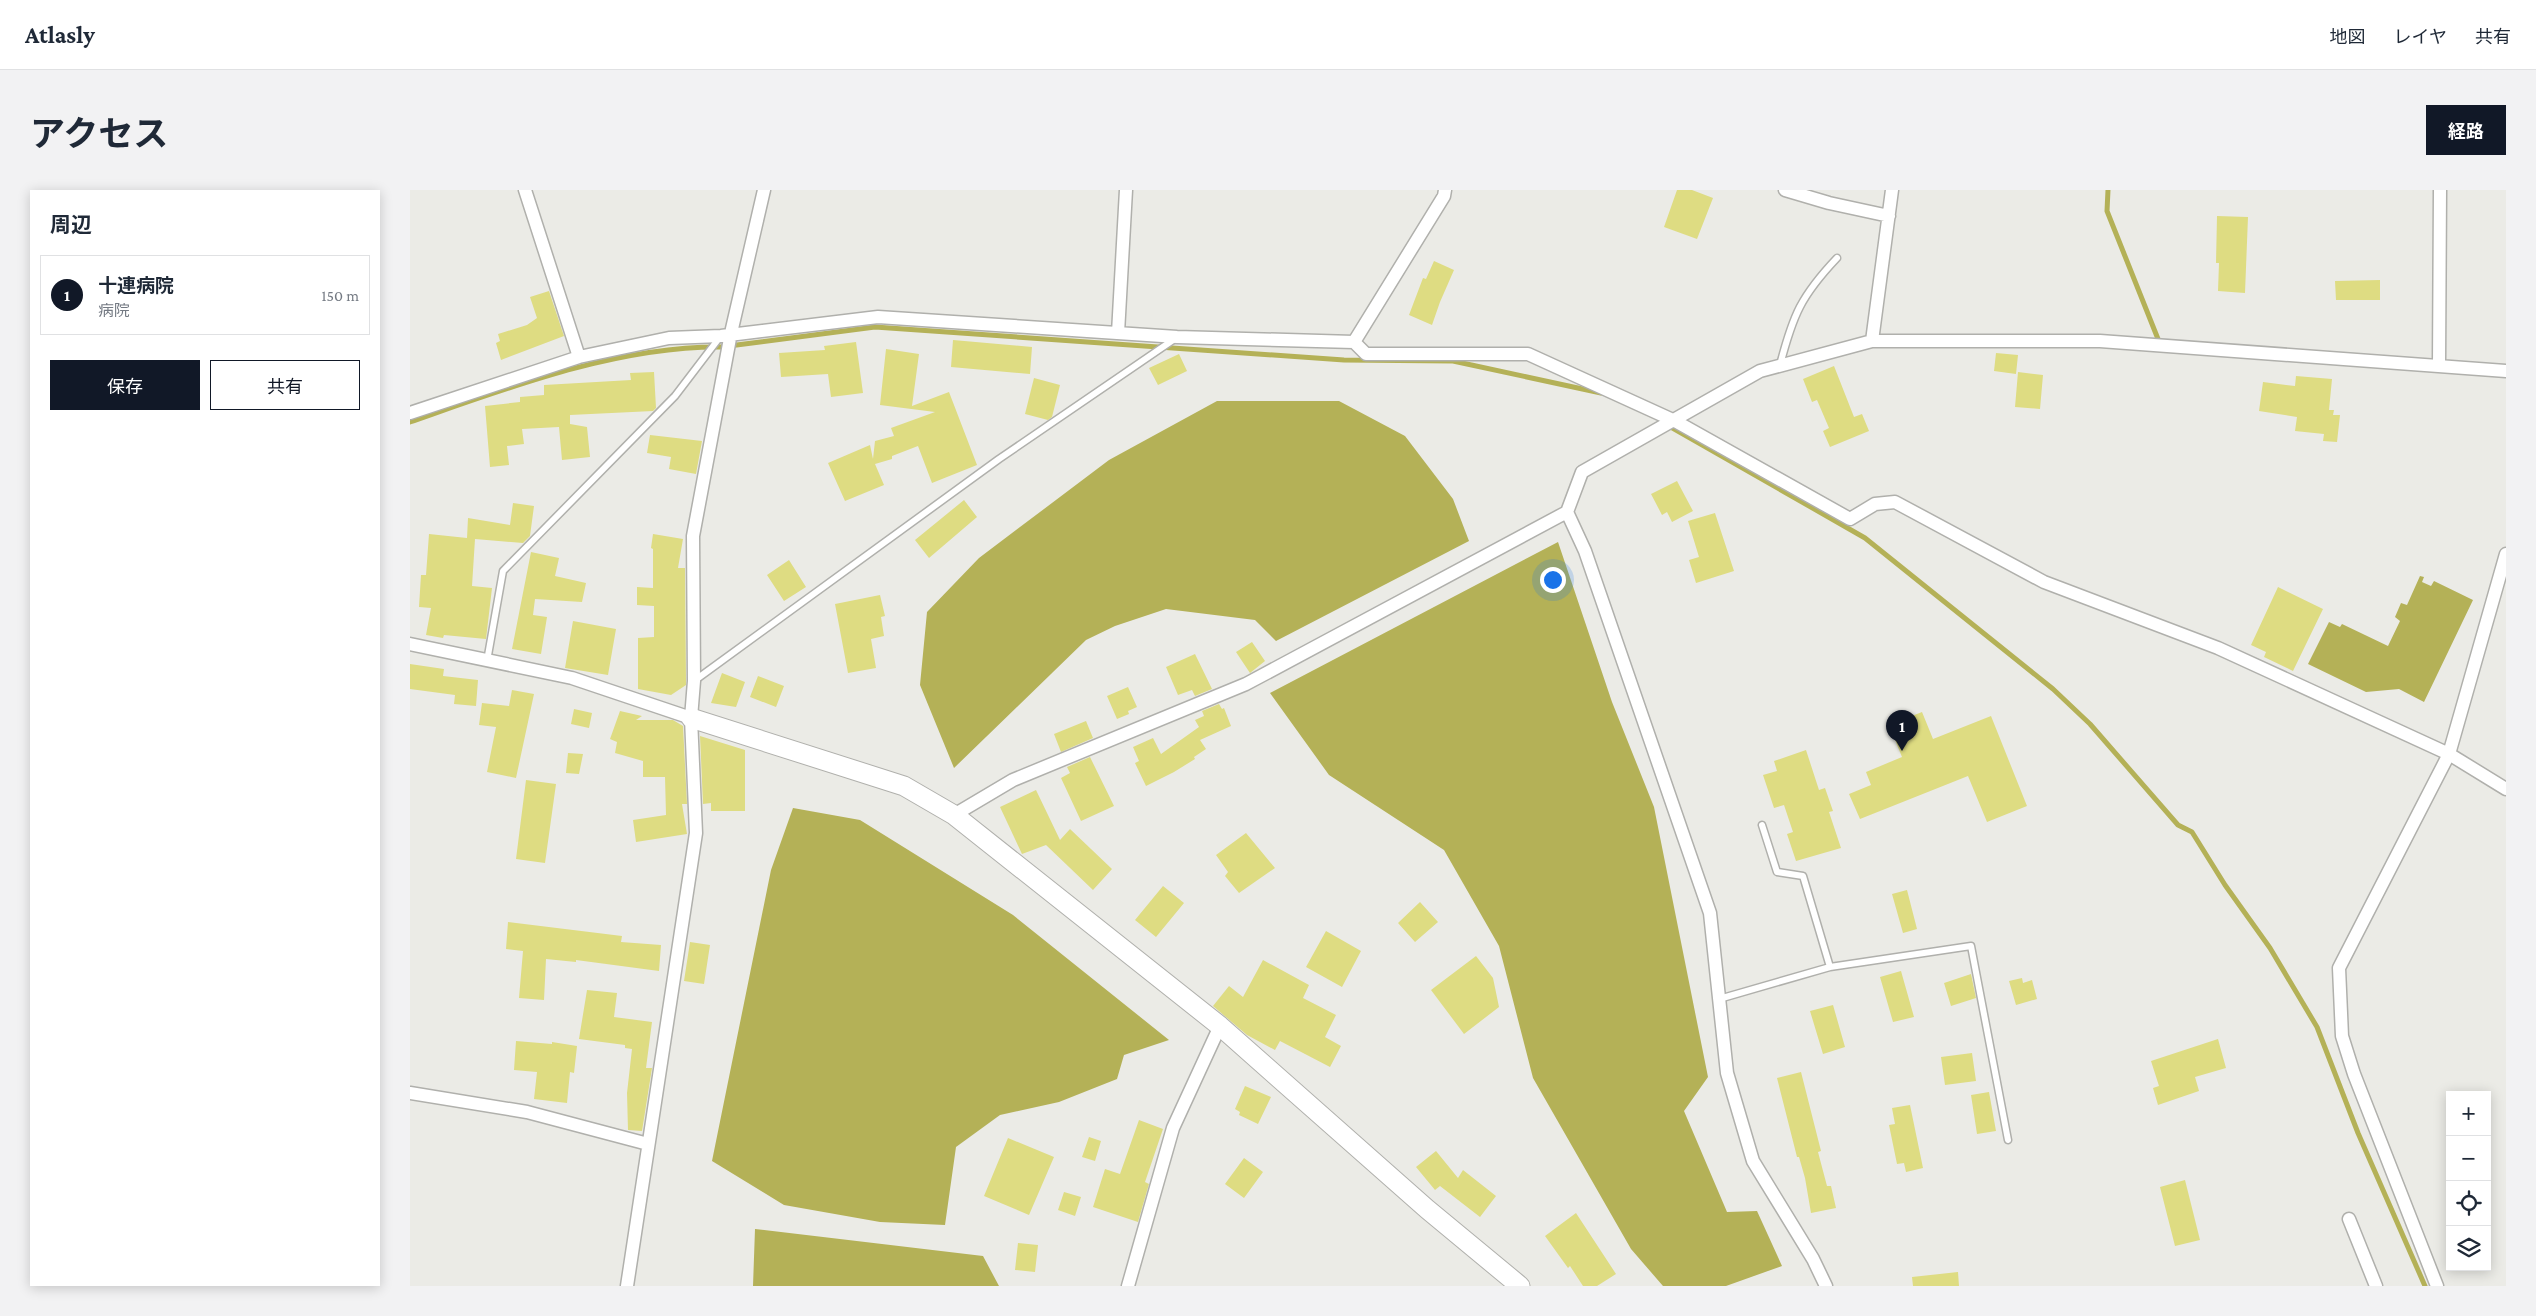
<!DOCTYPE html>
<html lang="ja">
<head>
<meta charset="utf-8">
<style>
  body { margin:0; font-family:"Crimson Pro","Noto Sans JP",serif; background:#f2f2f3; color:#1f2937 }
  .controls { position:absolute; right:15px; bottom:15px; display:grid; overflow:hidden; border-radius:0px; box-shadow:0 2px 12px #0003 }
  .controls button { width:45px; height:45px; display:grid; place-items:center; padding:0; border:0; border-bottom:1px solid #e0e1e3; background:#fff; color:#1f2937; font:25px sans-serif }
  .you { position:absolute; left:1142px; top:389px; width:18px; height:18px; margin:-12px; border:4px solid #fff; border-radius:50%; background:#1a73e8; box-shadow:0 0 0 8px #1a73e833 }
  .badge { display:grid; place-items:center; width:32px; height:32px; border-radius:50%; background:#111827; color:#fff; font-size:16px; font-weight:700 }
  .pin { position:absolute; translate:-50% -41px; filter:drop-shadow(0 1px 2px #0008) }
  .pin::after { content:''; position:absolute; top:26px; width:18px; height:15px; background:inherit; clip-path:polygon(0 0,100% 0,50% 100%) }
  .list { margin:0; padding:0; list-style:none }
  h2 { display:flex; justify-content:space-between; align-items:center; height:65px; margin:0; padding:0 20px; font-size:21px }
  h2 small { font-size:16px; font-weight:400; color:#747a83 }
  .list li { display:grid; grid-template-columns:32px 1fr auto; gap:15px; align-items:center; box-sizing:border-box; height:80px; margin:0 10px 10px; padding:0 10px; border:1px solid #e0e1e3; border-radius:0px }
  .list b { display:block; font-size:19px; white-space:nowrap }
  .list p { margin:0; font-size:16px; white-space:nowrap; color:#747a83 }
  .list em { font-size:16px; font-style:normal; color:#747a83 }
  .actions { display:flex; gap:10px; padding:15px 20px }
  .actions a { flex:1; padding:11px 0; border:1px solid #111827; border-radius:0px; text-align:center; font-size:18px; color:#111827 }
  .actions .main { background:#111827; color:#fff }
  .icon { flex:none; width:28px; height:28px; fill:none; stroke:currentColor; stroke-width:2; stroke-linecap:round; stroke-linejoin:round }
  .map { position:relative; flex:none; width:2096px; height:1096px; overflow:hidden; border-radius:0px }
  header { display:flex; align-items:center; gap:30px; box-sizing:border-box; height:70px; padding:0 25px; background:#fff; border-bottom:1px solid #e0e1e3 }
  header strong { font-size:24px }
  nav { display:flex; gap:28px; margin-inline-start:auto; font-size:18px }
  .intro { display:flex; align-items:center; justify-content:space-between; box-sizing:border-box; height:120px; padding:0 30px }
  h1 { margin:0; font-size:35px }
  .button { padding:12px 22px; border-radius:0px; background:#111827; color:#fff; font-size:18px; font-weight:700 }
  main { display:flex; gap:30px; padding:0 30px }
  aside { flex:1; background:#fff; border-radius:0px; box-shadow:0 2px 12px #0003 }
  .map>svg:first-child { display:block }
  .water { fill:#b4b157 }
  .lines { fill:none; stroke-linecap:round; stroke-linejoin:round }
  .stream { stroke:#b4b157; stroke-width:5 }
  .building { fill:#dedc82 }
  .lane-casing { stroke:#b0b0ac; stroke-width:9 }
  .street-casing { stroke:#b0b0ac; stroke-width:15 }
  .secondary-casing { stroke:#b0b0ac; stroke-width:21 }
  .lane { stroke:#fff; stroke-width:6 }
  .street { stroke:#fff; stroke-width:12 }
  .secondary { stroke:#fff; stroke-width:19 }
</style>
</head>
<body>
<header>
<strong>Atlasly</strong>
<nav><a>地図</a><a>レイヤ</a><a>共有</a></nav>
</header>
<div class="intro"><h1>アクセス</h1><a class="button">経路</a></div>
<main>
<aside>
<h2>周辺<small></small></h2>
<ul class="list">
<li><span class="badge">1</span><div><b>十連病院</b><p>病院</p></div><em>150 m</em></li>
</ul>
<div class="actions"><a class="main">保存</a><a>共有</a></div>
</aside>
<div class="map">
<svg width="2096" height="1096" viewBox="0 0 2096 1096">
  <rect width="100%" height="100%" fill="#ebebe6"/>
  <path class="water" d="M807 211H929L995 246 1043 309 1059 351 866 451 845 430 756 419 705 436 676 450 544 578 510 495 517 422 569 368 699 270Z
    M1148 352 1202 512 1244 617 1298 887 1274 921 1317 1022 1347 1021 1372 1076 1316 1096H1253L1221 1059 1123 888 1089 756 1034 660 919 585 860 503Z
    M2010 386 2014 387 2012 392 2021 396 2024 391 2063 410 2014 512 1989 499 1956 502 1898 474 1919 432 1930 437 1932 434 1978 456 1990 431 1985 427 1991 413 1997 415Z
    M383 618 450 630 603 725 759 850 714 865 707 889 649 912 590 925 546 957 535 1035 470 1032 374 1015 302 971 361 680Z
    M345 1039 573 1066 589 1096H343Z"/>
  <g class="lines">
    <path class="stream" d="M1698 0 1697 21 1748 149
      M0 232C97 198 207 156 311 157L465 137 934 170 1043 171 1191 203
      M1259 236 1455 348 1643 499 1680 534 1768 635 1782 642 1815 695 1860 758 1907 837 1948 943 2015 1096"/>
  </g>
  <path class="building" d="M1267 0H1282L1303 8 1287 49 1254 37Z
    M1807 26 1838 27 1835 103 1808 101 1809 73H1806Z
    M1024 71 1044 80 1030 112 1022 135 999 125 1013 88 1016 89Z
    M1970 90V110H1926L1925 91Z
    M139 101 154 146 91 170 86 153 90 151 88 144 117 135 127 128 120 107Z
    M543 150 622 157 620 184 541 177Z
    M446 152 453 203 421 207 418 184 371 187 369 163 415 160 414 156Z
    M476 159 509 164 502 216 539 202 567 275 522 293 508 256 482 266V269L465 274 474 295 435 311 418 273 460 255 463 269 465 251 484 246 481 238 525 222 470 215Z
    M1586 163 1608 165 1606 184 1584 181Z
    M769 164 777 181 748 195 739 178Z
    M1424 176 1444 227 1452 224 1459 241 1420 257 1413 241 1419 238 1407 210 1402 212 1393 189Z
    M244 182 246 218 243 221 160 225V234L177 237 180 267 152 270 149 237 112 239 114 254 97 256 99 275 80 277 75 216 110 212V207L134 205V195L221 190 220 183Z
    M1608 182 1633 185 1630 219 1605 217Z
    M1886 186 1922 189 1919 220H1924L1923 225H1930L1927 252 1913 251 1914 244 1885 241 1887 227 1849 221 1853 192 1885 196Z
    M624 188 650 195 642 227 638 230 615 224Z
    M240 245 292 251 286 284 259 279 261 267 237 263Z
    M1267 291 1283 321 1262 332 1257 322 1252 325 1241 304Z
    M554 310 567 327 519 368 505 350Z
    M103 313 124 316 120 346 113 353 65 349 62 396 82 398 76 449 34 445 33 448 16 445 21 418 9 417 11 385H16L19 344 57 348 58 328 100 335Z
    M1305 323 1324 381 1286 393 1279 370 1289 367 1278 331Z
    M243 344 273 349 268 378H275L276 491V495L261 505 228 499V448L244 447V416L227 415V397L243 398V359L241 358Z
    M121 362 149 368 145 386 176 393 172 412 125 409 123 425 137 427 131 464 102 459Z
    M379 370 396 397 374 411 357 385Z
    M1868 397 1913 419 1883 481 1854 467 1856 462 1841 455Z
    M470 405 475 426 471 427 474 446 461 449 466 478 438 483 425 414Z
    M163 431 206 439 198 485 155 478Z
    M842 452 855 471 840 483 826 462Z
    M785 464 802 499 785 506 782 500 768 505 756 477Z
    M0 474 34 479 33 486 68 490 66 516 44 514 45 505 0 499Z
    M312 483 335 492 326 517 301 513Z
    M348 486 374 496 366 517 340 507Z
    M718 497 727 517 718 521 719 524 707 529 697 506Z
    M102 500 124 504 106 588 77 582 86 537 69 535 72 513 99 516Z
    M809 514 812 519 814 518 821 536 790 550 796 559 784 567 785 569 764 582 736 596 725 573 729 571 723 557 743 548 751 564 789 537 785 530 794 526 792 521Z
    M164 519 182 523 179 538 161 534Z
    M210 521 232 526 226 530H263L273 536 277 614H272L277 644 226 652 223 630 256 625 255 587H233V571L205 563 207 552 200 549Z
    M1512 522 1523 549 1581 526 1617 616 1577 632 1558 586 1450 629 1439 604 1461 595 1456 582 1492 567 1479 535Z
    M676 531 683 548 651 562 644 544Z
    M290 546 335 560V621H301V613L293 614Z
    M1396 560 1409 600 1415 598 1423 621 1419 622 1431 658 1386 671 1377 644 1383 642 1374 615 1364 618 1353 585 1367 581 1364 571Z
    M158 563 173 564 169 584 156 583Z
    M680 567 704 616 671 631 651 588 660 583 657 577Z
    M116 590 146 594 135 673 106 669Z
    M626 600 650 650 660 639 702 679 683 700 636 655 612 664 590 617Z
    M836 643 865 678 829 703 815 686 818 682 806 665Z
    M753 696 774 713 746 747 725 730Z
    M1497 700 1507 739 1493 743 1482 704Z
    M1010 712 1028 732 1005 752 988 733Z
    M98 732 212 746 211 752 251 755 249 781 166 770V772L136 769 134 810 109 808 113 761 96 759Z
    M916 741 951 761 932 797 896 777Z
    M280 752 300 755 294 794 274 791Z
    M1066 766 1083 788 1089 817 1054 844 1021 800Z
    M853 770 899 795 893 808 926 825 915 847 931 856 920 877 870 851 865 860 837 845 803 816 819 796 833 807Z
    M1491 781 1504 827 1483 832 1470 787Z
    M1561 784 1566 808 1541 816 1534 793Z
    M1612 788 1613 793 1622 790 1627 809 1606 815 1599 791Z
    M177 800 207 803 204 827 242 832 236 878H242L232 941 218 940 217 903 222 859 215 858V855L169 849Z
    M1423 815 1435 857 1413 864 1400 821Z
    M1808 849 1816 878 1785 887 1789 901 1748 915 1743 898 1749 896 1741 871Z
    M106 851 142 854V852L167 856 164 883 160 882 157 913 124 909 127 882 104 880Z
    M1562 863 1566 891 1535 895 1531 867Z
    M1391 882 1411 961 1408 962 1417 996H1421L1426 1018 1401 1023 1395 988 1389 967H1387L1367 888Z
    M835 896 861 907 848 934 829 925 830 922 825 919Z
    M1579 902 1586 941 1567 944 1561 905Z
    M1500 915 1513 978 1496 982 1494 973 1487 974 1479 935 1485 934 1482 918Z
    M729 930 753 939 735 992 739 994 728 1032 683 1017 695 979 710 984Z
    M679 947 691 951 685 971 672 967Z
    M598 948 644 967 619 1025 574 1006Z
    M1026 961 1048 988 1053 980 1086 1006 1070 1027 1030 996 1025 1000 1006 977Z
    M834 968 853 982 834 1008 815 994Z
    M1775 990 1790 1050 1765 1056 1750 997Z
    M654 1002 671 1007 665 1026 648 1020Z
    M1166 1023 1206 1084 1187 1096H1173L1160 1076 1158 1078 1135 1046Z
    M608 1053 628 1055 625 1082 605 1080Z
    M1548 1082 1549 1096H1503L1502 1087Z"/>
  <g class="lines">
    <defs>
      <path id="lane" d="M1370 175C1383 125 1391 106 1427 68
        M77 471 93 381 265 206 310 147
        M284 491 589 269 766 148
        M1352 635 1367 682 1393 686 1420 777
        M1309 809 1420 777 1561 756 1598 950"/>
      <path id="street" d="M115 0 169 167
        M1375 0 1419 13 1479 26
        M708 143 716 0
        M1462 151 1482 0
        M944 152 1034 6 1035 0
        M2029 175 2030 0
        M0 223 169 167 259 148 311 146 468 127 767 147 944 152 956 164H1118L1265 231 1440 329 1465 314 1485 312 1634 392 1808 458 2039 564 2096 599
        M1157 322 1175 361 1300 723 1317 883 1343 971 1403 1069 1416 1096
        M0 454 162 488 281 528
        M544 625 603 590 836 494 1157 322 1172 282 1350 181 1462 151H1690L2096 181
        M0 903 117 922 238 954
        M1939 1029 1966 1096
        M217 1096 286 643 281 528 284 491 283 346 321 143 354 0
        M718 1096 763 938 810 836
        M2027 1096 1944 884 1932 846 1929 778 2039 564 2096 364"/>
      <path id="secondary" d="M281 528 494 596 544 625 810 836 1017 1019 1110 1096"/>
    </defs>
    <use href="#lane" class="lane-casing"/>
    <use href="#street" class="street-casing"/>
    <use href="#secondary" class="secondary-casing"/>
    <use href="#lane" class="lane"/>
    <use href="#street" class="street"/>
    <use href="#secondary" class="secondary"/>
  </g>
</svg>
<div class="controls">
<button>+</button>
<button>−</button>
<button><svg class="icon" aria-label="locate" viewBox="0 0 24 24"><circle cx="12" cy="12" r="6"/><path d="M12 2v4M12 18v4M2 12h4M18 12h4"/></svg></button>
<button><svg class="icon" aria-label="layers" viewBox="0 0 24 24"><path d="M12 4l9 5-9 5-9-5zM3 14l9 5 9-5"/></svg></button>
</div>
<div class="you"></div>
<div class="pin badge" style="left:1492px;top:561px">1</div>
</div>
</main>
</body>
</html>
